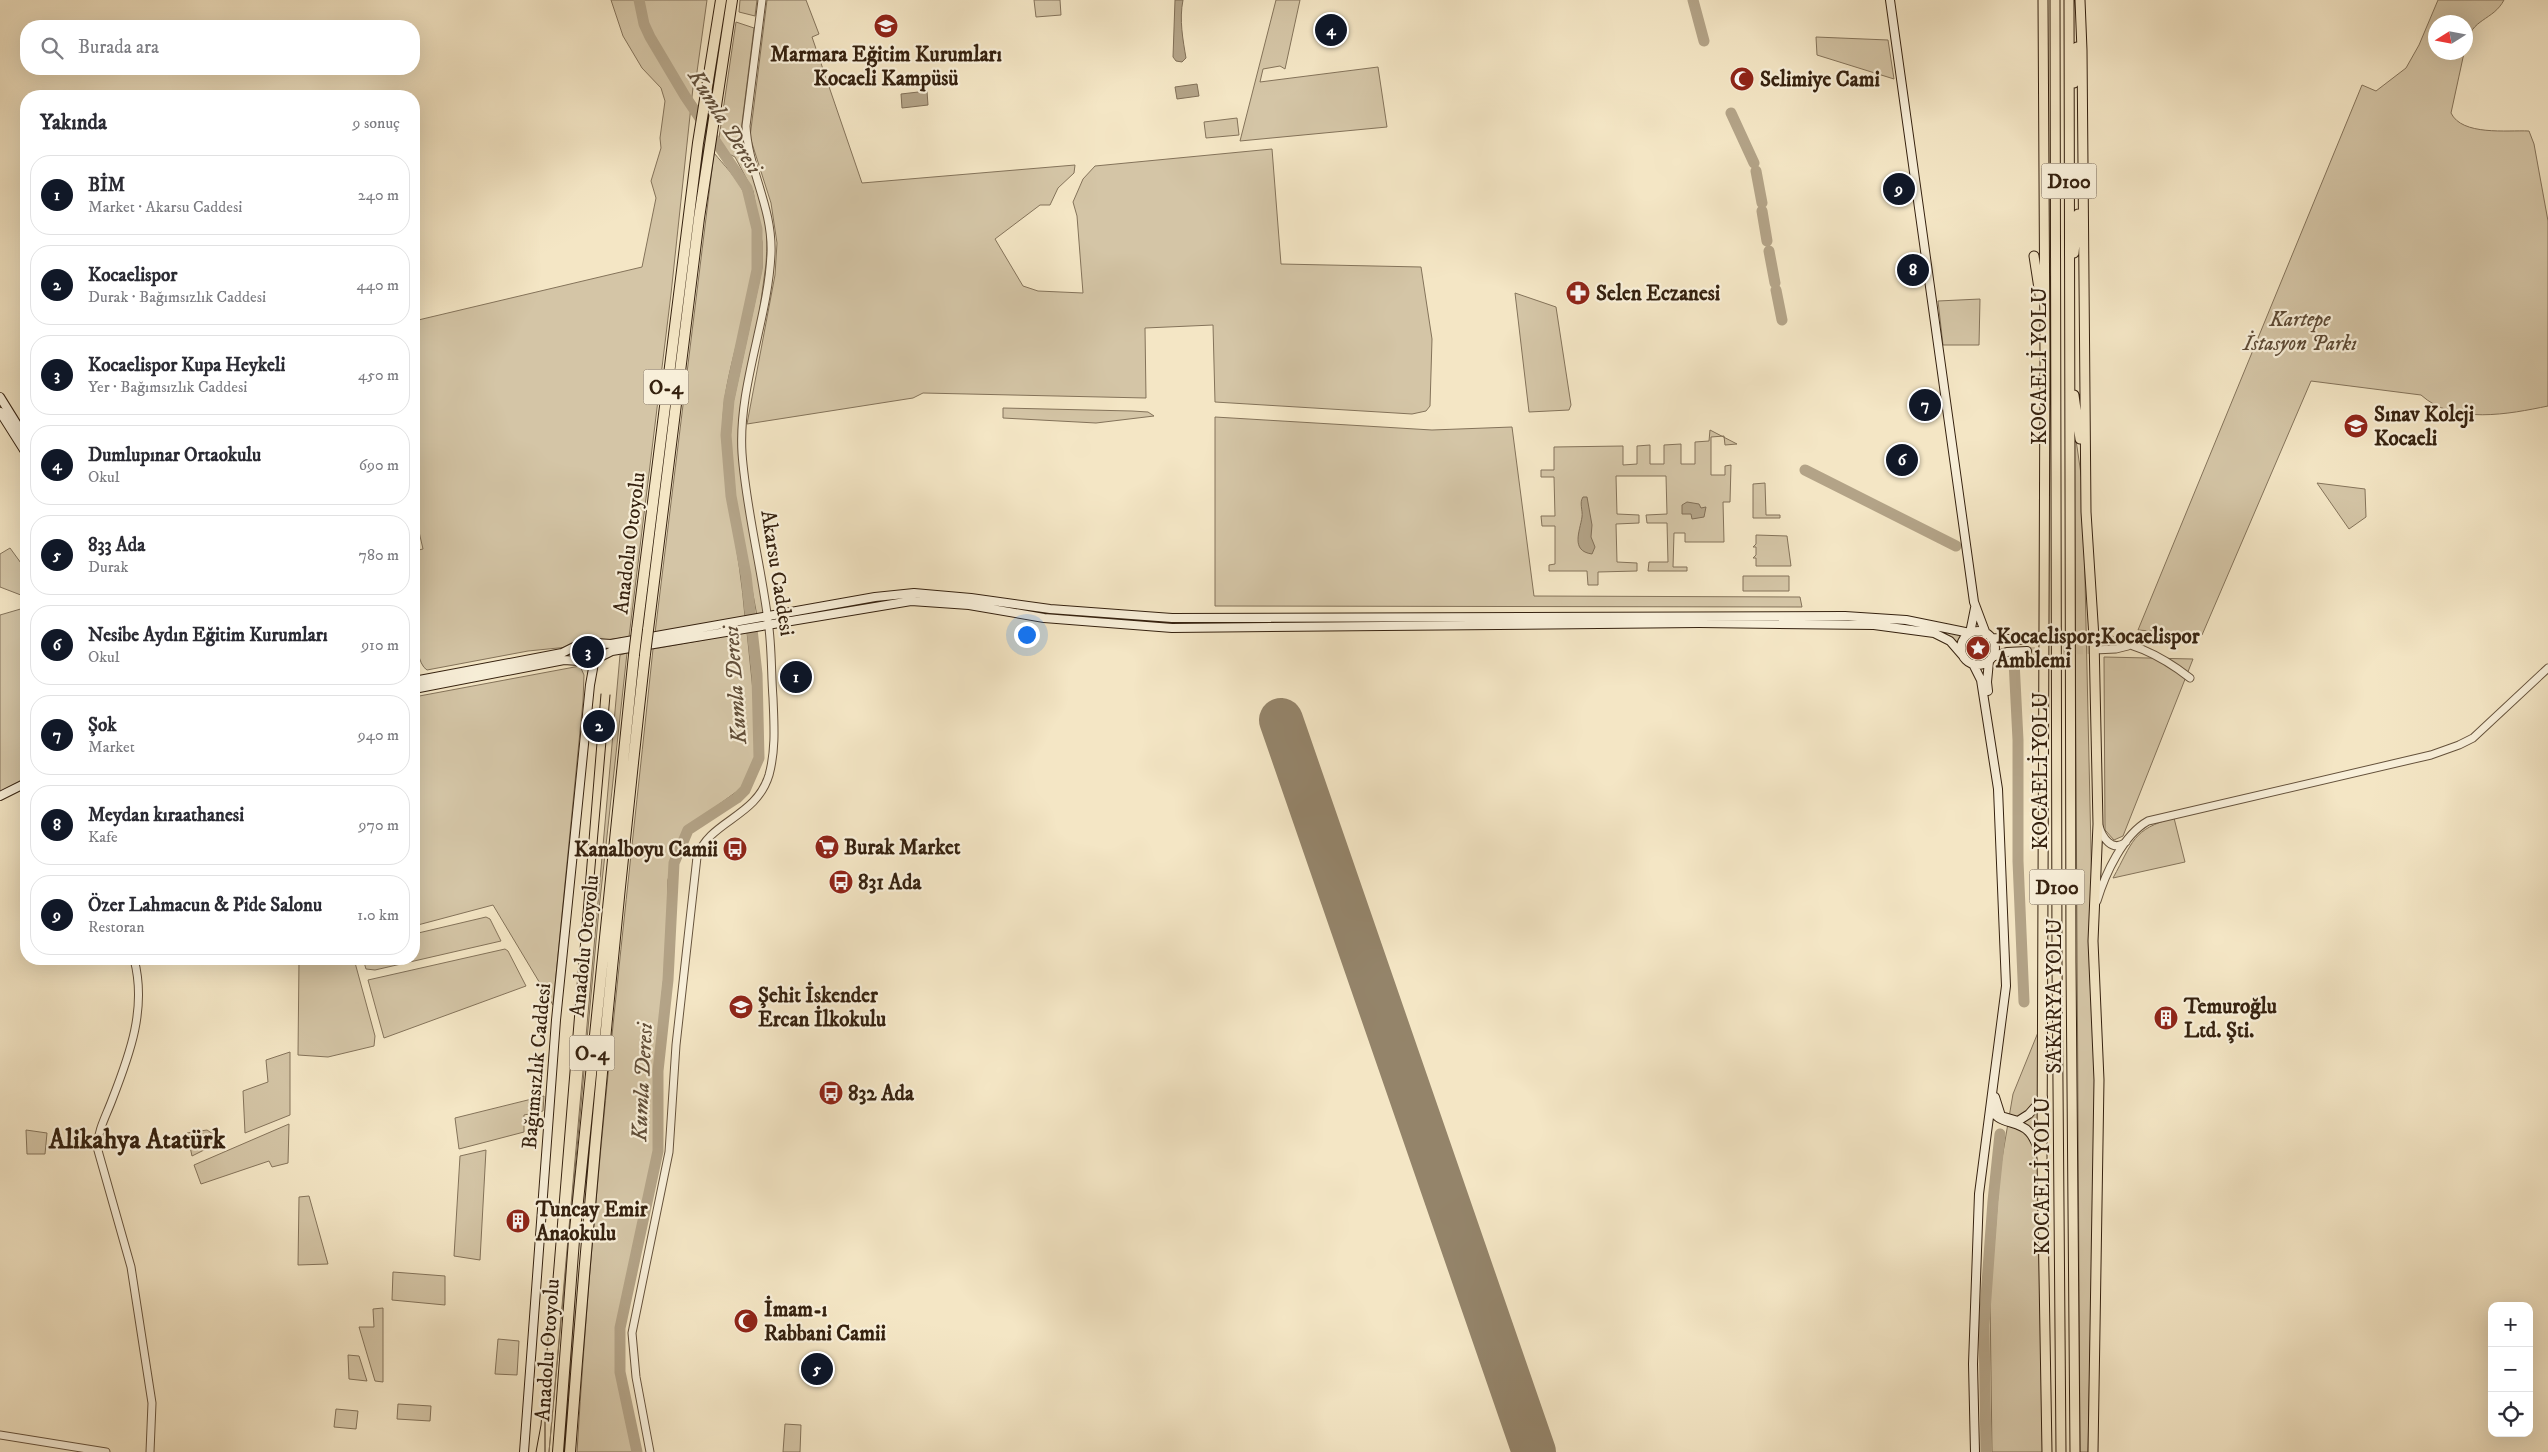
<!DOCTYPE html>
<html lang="tr">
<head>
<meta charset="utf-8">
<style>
  body { margin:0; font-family:"IM FELL DW Pica",serif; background:#f7f7f7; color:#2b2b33 }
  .controls { position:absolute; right:15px; bottom:15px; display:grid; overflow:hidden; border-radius:10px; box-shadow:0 5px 20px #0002 }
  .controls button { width:45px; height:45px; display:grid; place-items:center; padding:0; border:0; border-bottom:1px solid #e1e1e2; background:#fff; color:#2b2b33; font:25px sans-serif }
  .compass { position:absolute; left:2428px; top:15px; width:45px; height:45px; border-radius:50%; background:#fff; box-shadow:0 5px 20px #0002; rotate:259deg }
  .you { position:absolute; left:1026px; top:634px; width:18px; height:18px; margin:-12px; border:4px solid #fff; border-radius:50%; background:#1a73e8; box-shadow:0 0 0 8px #1a73e833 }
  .badge { display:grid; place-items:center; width:32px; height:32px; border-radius:50%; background:#111827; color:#fff; font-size:16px; font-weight:700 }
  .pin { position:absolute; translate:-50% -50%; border:2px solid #fff; box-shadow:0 1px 5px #0006 }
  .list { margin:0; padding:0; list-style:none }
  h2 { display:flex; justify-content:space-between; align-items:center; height:65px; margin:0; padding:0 20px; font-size:21px }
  h2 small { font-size:16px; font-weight:400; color:#7c7c81 }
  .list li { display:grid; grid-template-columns:32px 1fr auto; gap:15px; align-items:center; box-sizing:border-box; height:80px; margin:0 10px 10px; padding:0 10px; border:1px solid #e1e1e2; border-radius:20px }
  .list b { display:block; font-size:19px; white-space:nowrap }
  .list p { margin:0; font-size:16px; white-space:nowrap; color:#7c7c81 }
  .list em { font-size:16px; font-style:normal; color:#7c7c81 }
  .icon { flex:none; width:28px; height:28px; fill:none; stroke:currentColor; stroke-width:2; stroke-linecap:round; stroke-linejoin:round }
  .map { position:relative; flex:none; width:2548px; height:1452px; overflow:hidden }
  .search { position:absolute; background:#fff; box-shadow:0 5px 20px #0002; left:20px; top:20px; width:400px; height:55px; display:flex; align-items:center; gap:12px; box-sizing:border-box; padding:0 18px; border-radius:20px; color:#7c7c81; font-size:19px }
  .panel { position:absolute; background:#fff; box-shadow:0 5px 20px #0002; left:20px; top:90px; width:400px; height:875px; border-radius:20px }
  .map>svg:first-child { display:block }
  .green { fill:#d4c5a6; stroke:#84735a }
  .water { fill:#b3a387; stroke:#816f57 }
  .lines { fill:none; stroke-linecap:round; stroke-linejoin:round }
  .river { stroke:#b3a387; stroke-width:11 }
  .runway { stroke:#94846a; stroke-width:44 }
  .secondary-tunnel { stroke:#cebfa1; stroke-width:8; stroke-dasharray:8 4; stroke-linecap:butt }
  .tertiary-casing { stroke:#65523c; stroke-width:9 }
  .secondary-casing { stroke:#35210f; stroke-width:10 }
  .trunk-casing { stroke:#35210f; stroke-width:11 }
  .motorway-casing { stroke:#35210f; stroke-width:12 }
  .tertiary { stroke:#f8efd9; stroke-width:7 }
  .secondary { stroke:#f8efd9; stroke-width:8 }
  .trunk { stroke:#f4e6c5; stroke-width:9 }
  .motorway { stroke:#f4e6c5; stroke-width:10 }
  .tram { stroke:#35210f; stroke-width:1 }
  .motorway-bridge-casing { stroke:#35210f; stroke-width:12; stroke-linecap:butt }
  .motorway-bridge { stroke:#f4e6c5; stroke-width:10 }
  .labels { text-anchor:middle; stroke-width:4.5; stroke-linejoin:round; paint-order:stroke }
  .shield { fill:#f8efd9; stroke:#705f4c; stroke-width:1 }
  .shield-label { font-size:20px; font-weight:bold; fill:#35210f }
  .poi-label { font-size:21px; font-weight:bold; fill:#35210f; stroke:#f8efd9; text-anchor:start }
  .park-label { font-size:21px; font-style:italic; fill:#5d4a35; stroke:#f8efd9 }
  .street-label { font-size:21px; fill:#35210f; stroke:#f8efd9 }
  .water-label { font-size:22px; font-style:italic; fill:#614e39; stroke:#f8efd9 }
  .district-label { font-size:26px; font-weight:bold; fill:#35210f; stroke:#f8efd9 }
</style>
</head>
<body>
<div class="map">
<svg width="2548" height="1452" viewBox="0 0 2548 1452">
  <rect width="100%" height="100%" fill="#f4e6c5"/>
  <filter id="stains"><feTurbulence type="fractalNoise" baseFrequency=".004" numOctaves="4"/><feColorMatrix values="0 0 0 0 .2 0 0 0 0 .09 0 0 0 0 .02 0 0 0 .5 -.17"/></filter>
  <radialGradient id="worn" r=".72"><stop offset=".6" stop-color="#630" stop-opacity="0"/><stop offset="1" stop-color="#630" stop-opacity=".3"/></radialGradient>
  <path class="green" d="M611 0H707L696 79 694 78 671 294 629 637 598 641 585 638 568 647 528 651 427 670C409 660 414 573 414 551L423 549 414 510V321L642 267 656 198 651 181 661 148 660 138 665 101 661 88 642 68 623 36Z
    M740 0H757L755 16 739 12Z
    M767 0H806L819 34 812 37 862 183 1075 165 1074 173 1058 188 1050 205H1040L995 239 1023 286 1038 291 1083 293 1077 216 1073 202 1083 179 1095 166 1272 149 1281 264 1421 267 1432 339 1430 406 1426 411 1412 414 1215 402 1213 325 1145 328 1146 398 923 393 913 398 747 424 775 275 777 243 771 203 750 137Z
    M1034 0H1060L1061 15 1036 17Z
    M1276 0H1300L1285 69 1280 66 1263 69 1260 82 1378 67 1387 127 1240 141Z
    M2438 0H2504C2493 21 2471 18 2466 45V22H2436V52L2464 53 2451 113C2462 136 2507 130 2529 131L2534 144 2548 221V406C2509 414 2454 425 2421 395L2311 381 2202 635 2138 630 2362 85 2376 91 2406 68 2419 45Z
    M736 22 754 28 741 131C743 160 759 185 764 213 768 230 767 247 766 264L742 439 767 613 757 616 735 498 730 440 733 403 762 268V242L753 191 735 157 727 153 719 138Z
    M1816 37 1888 40 1894 79 1817 55Z
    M1237 118 1239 135 1206 138 1204 122Z
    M714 153C724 165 735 176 742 189 779 254 723 354 723 422 723 488 740 551 745 617L655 633Z
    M1515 293 1556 307 1571 405 1569 410 1529 412Z
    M1980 299 1979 345H1943L1938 301Z
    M1003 408 1132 411 1148 412 1154 416 1096 423 1003 418Z
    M1215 417 1432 430 1512 427 1534 596 1800 597 1802 607 1215 606Z
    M2074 426 2083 488 2096 1076 2088 1452H2080Z
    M1710 430 1737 444 1725 445 1724 436 1711 437V475H1725V466L1731 465 1730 502H1723L1724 542H1685V533H1674L1673 567H1687V571H1648L1649 562H1668L1667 523H1647L1646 515 1667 514 1666 476H1616L1617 514 1639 515V523L1616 524 1617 562 1637 563V571L1598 572V585H1588L1587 571H1549V565L1555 564V526H1542L1541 516H1555L1554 477H1541V470H1554V447L1623 446V465L1637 464V446L1650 445V464H1664V445L1681 444V464H1695V442L1709 441Z
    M1765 483 1766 515H1780V518H1753V484Z
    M2317 483 2365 489 2366 517 2349 529Z
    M1756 535 1787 536 1791 566H1756V558H1753L1756 555V547H1753L1756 544Z
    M10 548 26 570V597L0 587V554Z
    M1743 576H1789V591H1743Z
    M914 594 937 596 936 601 774 621 773 616Z
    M950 597 1176 620 1876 618 1967 633 1960 640 1959 647 1909 627H1172L1047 617 948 602Z
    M24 608 26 609V781L0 792V615Z
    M747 632 756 720V758L743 787 685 829 677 843 668 880 667 946 655 1064 654 1155 617 1323C613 1367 623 1409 633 1452H577C593 1184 625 916 653 649Z
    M1963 648a15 15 0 1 1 30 0a15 15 0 1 1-30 0Z
    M578 652a10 10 0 1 1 20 0a10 10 0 1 1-20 0Z
    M627 653 599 909 549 1452 620 655Z
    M2104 657 2193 659 2123 836 2114 840 2105 830Z
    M580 666 584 675 583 701 553 1005 493 905 414 926V697Z
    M2174 818 2185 862 2113 878C2133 842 2132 829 2174 818Z
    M486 917 490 919 501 941 375 970 366 969 363 959H414V934Z
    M505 949 508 951 526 986 384 1038 368 980Z
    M299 959H354L375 1036 374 1046 328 1057 298 1055Z
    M2041 1025 2045 1452H1992L1990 1297 2000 1170 2013 1094Z
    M290 1052V1115L245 1133 243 1091 268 1082 266 1060Z
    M544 1096 543 1111 524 1115V1132L459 1149 455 1118Z
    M289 1124 288 1163 272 1167 269 1161 201 1184 194 1165Z
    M26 1130 47 1133 45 1154H27Z
    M207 1130 213 1134 216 1144 192 1156 187 1133Z
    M486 1150 480 1260 454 1256 460 1156Z
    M309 1196 328 1264 298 1265 299 1197Z
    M393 1272 445 1276V1305L392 1300Z
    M383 1308V1382L375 1381 359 1327H374L373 1309Z
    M498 1339 519 1341 517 1375 495 1374Z
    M348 1355 359 1356 367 1381 349 1379Z
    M398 1404 431 1406 430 1421 397 1419Z
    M336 1409 358 1411 356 1429 334 1427Z
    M785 1424 801 1425 800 1452H783Z"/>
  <path class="water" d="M1175 0H1183C1179 20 1183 40 1186 58L1182 62 1176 61 1173 57Z
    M1197 84 1199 96 1177 99 1175 87Z
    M927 91 928 105 902 108 901 94Z
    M1583 497H1587L1592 525 1591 537 1595 547 1592 554C1570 551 1580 531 1582 517 1583 510 1579 503 1583 497Z
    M1687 502 1699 504 1701 508 1706 507 1704 517 1692 519 1691 514H1682V505Z"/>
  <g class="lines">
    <path class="river" d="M1693 0 1704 41
      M1731 113 1754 163
      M1756 171 1762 203
      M1762 211 1767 241
      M1769 251 1775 283
      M1776 290 1782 320
      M1805 470 1956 546
      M2014 661 2018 740V861L2024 1002
      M637 1452 620 1372V1328L658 1151V1071L668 980 674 863 688 830 737 798 745 790 759 758 757 674 746 575 731 496 726 435 729 400 757 270V229L747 188 685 96 650 37 644 24 639 0
      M1986 1452 1984 1325 1993 1201 2000 1134"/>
    <path class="runway" d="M1281 720 1534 1452"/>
    <path class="secondary-tunnel" d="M2026 640 2094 638
      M2027 651 2094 650"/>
    <defs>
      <path id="tertiary" d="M2094 638C2130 640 2162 656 2190 678
        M2094 650 2116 649 2128 646
        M2099 826C2102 837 2112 853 2126 842
        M2097 901C2105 874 2123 835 2148 821L2431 755 2459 745 2473 738 2548 668
        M134 959C147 1008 130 1054 112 1100 106 1116 98 1130 97 1147L131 1267 152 1403 150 1452
        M0 1435 106 1452
        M650 1452 636 1377 632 1333 669 1152 676 1045 697 857C710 820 756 818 769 775 776 749 774 724 773 698 771 672 772 646 768 621 761 565 746 509 742 453 738 386 768 320 771 254 773 207 748 170 746 126L762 0"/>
      <path id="secondary" d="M1890 0 1974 602 1986 634
        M0 397 26 439
        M0 412 26 453
        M1961 648a17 17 0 1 1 34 0a17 17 0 1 1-34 0Z
        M1991 638 2026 640
        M576 652a12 12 0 1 1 24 0a12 12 0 1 1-24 0Z
        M596 643 611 644 875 597 914 593 971 598 1050 609 1172 618 1845 616 1906 620 1970 633 1975 608
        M1992 657 2007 652 2027 651
        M598 658 612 651 911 601 969 605 1044 618 1172 628 1699 623 1874 625 1934 633 1950 641 1963 656
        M1973 664 1981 680 1998 789 2006 986 1979 1194 1973 1364 1975 1452
        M414 681 562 653 578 645
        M414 689 564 660 579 661
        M1988 691 1987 682 1989 661
        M0 796 26 783
        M1995 1097 2001 1116 2018 1121 2029 1114 2043 1098
        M1991 1105C1994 1126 2018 1119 2029 1132 2035 1138 2038 1150 2042 1157
        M524 1452 556 1020 590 685 594 663"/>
      <path id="trunk" d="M2043 0 2045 356 2042 1157 2047 1452
        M2055 0 2057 964 2061 1452
        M2069 0 2071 963 2075 1452
        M2080 0 2082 50 2086 512 2094 638 2098 824 2093 941 2099 1080 2093 1452
        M2074 83 2077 47
        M2074 253 2078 214
        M2034 256 2040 295
        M2074 395 2080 439"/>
      <path id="motorway" d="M637 630 698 143 721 0
        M648 630 699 218 732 0
        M558 1452 574 1240 634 655
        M570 1452C590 1186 615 920 645 654"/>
    </defs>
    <use href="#tertiary" class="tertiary-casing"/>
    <use href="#secondary" class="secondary-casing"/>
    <use href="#trunk" class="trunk-casing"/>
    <use href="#motorway" class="motorway-casing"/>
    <use href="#tertiary" class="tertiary"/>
    <use href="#secondary" class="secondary"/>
    <use href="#trunk" class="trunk"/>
    <use href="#motorway" class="motorway"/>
    <path class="tram" d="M590 924 610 695
      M536 1452 541 1425 601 694
      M545 1452V1422"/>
    <defs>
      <path id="motorway-bridge" d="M645 654 648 630
        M634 655 637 630"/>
    </defs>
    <use href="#motorway-bridge" class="motorway-bridge-casing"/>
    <use href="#motorway-bridge" class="motorway-bridge"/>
  </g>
  <defs>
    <symbol id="school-disc" viewBox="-11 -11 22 22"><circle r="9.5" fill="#8f2418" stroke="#f8efd9"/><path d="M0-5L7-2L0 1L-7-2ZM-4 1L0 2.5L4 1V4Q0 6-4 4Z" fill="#fff"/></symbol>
    <symbol id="mosque-disc" viewBox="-11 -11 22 22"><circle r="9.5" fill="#8f2418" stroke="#f8efd9"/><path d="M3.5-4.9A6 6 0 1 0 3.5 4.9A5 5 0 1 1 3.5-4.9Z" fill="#fff"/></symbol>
    <symbol id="pharmacy-disc" viewBox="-11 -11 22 22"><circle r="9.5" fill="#8f2418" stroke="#f8efd9"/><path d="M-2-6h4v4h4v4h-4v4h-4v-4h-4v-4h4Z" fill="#fff"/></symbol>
    <symbol id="sight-disc" viewBox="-11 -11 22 22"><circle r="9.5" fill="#8f2418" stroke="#f8efd9"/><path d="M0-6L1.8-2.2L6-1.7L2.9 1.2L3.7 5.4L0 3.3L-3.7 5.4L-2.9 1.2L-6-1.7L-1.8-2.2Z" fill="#fff"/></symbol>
    <symbol id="supermarket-disc" viewBox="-11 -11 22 22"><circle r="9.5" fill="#8f2418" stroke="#f8efd9"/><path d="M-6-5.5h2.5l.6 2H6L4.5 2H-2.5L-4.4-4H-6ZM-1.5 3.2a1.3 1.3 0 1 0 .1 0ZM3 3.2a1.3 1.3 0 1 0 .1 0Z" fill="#fff"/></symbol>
    <symbol id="bus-disc" viewBox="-11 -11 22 22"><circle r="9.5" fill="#8f2418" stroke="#f8efd9"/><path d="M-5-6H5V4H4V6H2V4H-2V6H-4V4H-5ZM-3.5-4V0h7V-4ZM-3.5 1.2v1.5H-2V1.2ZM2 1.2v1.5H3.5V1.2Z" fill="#fff"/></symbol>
    <symbol id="building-disc" viewBox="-11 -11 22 22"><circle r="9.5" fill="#8f2418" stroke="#f8efd9"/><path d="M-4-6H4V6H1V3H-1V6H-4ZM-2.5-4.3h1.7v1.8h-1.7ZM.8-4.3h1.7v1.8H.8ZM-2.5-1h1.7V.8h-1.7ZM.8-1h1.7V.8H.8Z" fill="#fff"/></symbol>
  </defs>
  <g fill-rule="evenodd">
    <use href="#school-disc" x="872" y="12" width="28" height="28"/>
    <use href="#mosque-disc" x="1728" y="65" width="28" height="28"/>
    <use href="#pharmacy-disc" x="1564" y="279" width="28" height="28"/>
    <use href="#school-disc" x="2342" y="412" width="28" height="28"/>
    <use href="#sight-disc" x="1964" y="634" width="28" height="28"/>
    <use href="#supermarket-disc" x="813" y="833" width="28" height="28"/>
    <use href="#bus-disc" x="721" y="835" width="28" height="28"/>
    <use href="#bus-disc" x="827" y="868" width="28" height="28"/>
    <use href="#school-disc" x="727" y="993" width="28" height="28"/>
    <use href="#building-disc" x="2152" y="1004" width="28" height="28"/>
    <use href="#bus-disc" x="817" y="1079" width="28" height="28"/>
    <use href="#building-disc" x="504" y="1207" width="28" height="28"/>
    <use href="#mosque-disc" x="732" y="1307" width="28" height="28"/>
  </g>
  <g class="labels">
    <g class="shield">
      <rect x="2041.5" y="163.5" width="55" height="35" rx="4"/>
      <rect x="643.5" y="369.5" width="45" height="35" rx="4"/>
      <rect x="2029.5" y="869.5" width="55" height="35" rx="4"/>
      <rect x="569.5" y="1035.5" width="45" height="35" rx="4"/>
    </g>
    <g class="shield-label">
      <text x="2069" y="188">D100</text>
      <text x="666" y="394">O-4</text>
      <text x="2057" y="894">D100</text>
      <text x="592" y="1060">O-4</text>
    </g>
    <g class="poi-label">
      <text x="886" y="61" text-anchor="middle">Marmara Eğitim Kurumları<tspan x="886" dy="24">Kocaeli Kampüsü</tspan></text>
      <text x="1760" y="86">Selimiye Cami</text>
      <text x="1596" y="300">Selen Eczanesi</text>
      <text x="2374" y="421">Sınav Koleji<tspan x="2374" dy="24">Kocaeli</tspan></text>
      <text x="1996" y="643">Kocaelispor;Kocaelispor<tspan x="1996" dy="24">Amblemi</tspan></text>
      <text x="844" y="854">Burak Market</text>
      <text x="718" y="856" text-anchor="end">Kanalboyu Camii</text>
      <text x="858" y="889">831 Ada</text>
      <text x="758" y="1002">Şehit İskender<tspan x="758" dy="24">Ercan İlkokulu</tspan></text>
      <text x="2184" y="1013">Temuroğlu<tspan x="2184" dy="24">Ltd. Şti.</tspan></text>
      <text x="848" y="1100">832 Ada</text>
      <text x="536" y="1216">Tuncay Emir<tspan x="536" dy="24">Anaokulu</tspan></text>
      <text x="764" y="1316">İmam-ı<tspan x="764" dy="24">Rabbani Camii</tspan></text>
    </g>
    <g class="park-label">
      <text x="2300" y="326">Kartepe<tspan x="2300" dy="24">İstasyon Parkı</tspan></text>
    </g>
    <g class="street-label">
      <text transform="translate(2039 366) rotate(-90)" y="7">KOCAELİ YOLU</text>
      <text transform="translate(629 543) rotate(-83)" y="7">Anadolu Otoyolu</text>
      <text transform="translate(778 573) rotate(81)" y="7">Akarsu Caddesi</text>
      <text transform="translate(2040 771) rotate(-90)" y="7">KOCAELİ YOLU</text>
      <text transform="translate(584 946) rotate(-84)" y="7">Anadolu Otoyolu</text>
      <text transform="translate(2054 996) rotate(-90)" y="7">SAKARYA YOLU</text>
      <text transform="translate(536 1066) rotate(-85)" y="7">Bağımsızlık Caddesi</text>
      <text transform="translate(2042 1176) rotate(-90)" y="7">KOCAELİ YOLU</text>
      <text transform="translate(547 1350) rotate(-86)" y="7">Anadolu Otoyolu</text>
    </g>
    <g class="water-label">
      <text transform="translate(726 121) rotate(58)" y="8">Kumla Deresi</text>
      <text transform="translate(734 685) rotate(-94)" y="8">Kumla Deresi</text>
      <text transform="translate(641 1082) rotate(-87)" y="8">Kumla Deresi</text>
    </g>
    <g class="district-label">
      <text x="137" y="1148">Alikahya Atatürk</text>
    </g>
  </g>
  <rect width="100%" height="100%" filter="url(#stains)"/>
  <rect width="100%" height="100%" fill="url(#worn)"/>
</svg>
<div class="controls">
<button>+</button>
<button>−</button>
<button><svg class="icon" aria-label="locate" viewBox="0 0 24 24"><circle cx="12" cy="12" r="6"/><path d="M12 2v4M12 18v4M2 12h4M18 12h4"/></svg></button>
</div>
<svg class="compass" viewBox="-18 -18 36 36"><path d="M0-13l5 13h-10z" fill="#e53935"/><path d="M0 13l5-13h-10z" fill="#7c7c81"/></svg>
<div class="you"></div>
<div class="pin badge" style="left:796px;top:677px">1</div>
<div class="pin badge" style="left:599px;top:726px">2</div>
<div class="pin badge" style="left:588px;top:652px">3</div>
<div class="pin badge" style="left:1331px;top:30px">4</div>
<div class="pin badge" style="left:817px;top:1369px">5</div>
<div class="pin badge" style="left:1902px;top:460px">6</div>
<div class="pin badge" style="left:1925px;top:405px">7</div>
<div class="pin badge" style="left:1913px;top:270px">8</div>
<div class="pin badge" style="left:1899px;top:189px">9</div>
<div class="search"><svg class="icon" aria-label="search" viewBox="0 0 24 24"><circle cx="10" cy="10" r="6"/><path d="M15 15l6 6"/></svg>Burada ara</div>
<section class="panel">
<h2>Yakında<small>9 sonuç</small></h2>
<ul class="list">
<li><span class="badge">1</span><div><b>BİM</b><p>Market · Akarsu Caddesi</p></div><em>240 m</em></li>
<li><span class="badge">2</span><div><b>Kocaelispor</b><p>Durak · Bağımsızlık Caddesi</p></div><em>440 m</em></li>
<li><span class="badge">3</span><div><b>Kocaelispor Kupa Heykeli</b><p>Yer · Bağımsızlık Caddesi</p></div><em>450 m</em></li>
<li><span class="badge">4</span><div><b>Dumlupınar Ortaokulu</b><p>Okul</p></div><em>690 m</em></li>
<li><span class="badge">5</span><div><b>833 Ada</b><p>Durak</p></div><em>780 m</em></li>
<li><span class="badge">6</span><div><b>Nesibe Aydın Eğitim Kurumları</b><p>Okul</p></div><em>910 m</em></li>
<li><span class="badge">7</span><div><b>Şok</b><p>Market</p></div><em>940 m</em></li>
<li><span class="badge">8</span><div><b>Meydan kıraathanesi</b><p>Kafe</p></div><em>970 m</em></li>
<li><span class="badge">9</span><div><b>Özer Lahmacun &amp; Pide Salonu</b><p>Restoran</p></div><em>1.0 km</em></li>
</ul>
</section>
</div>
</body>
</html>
